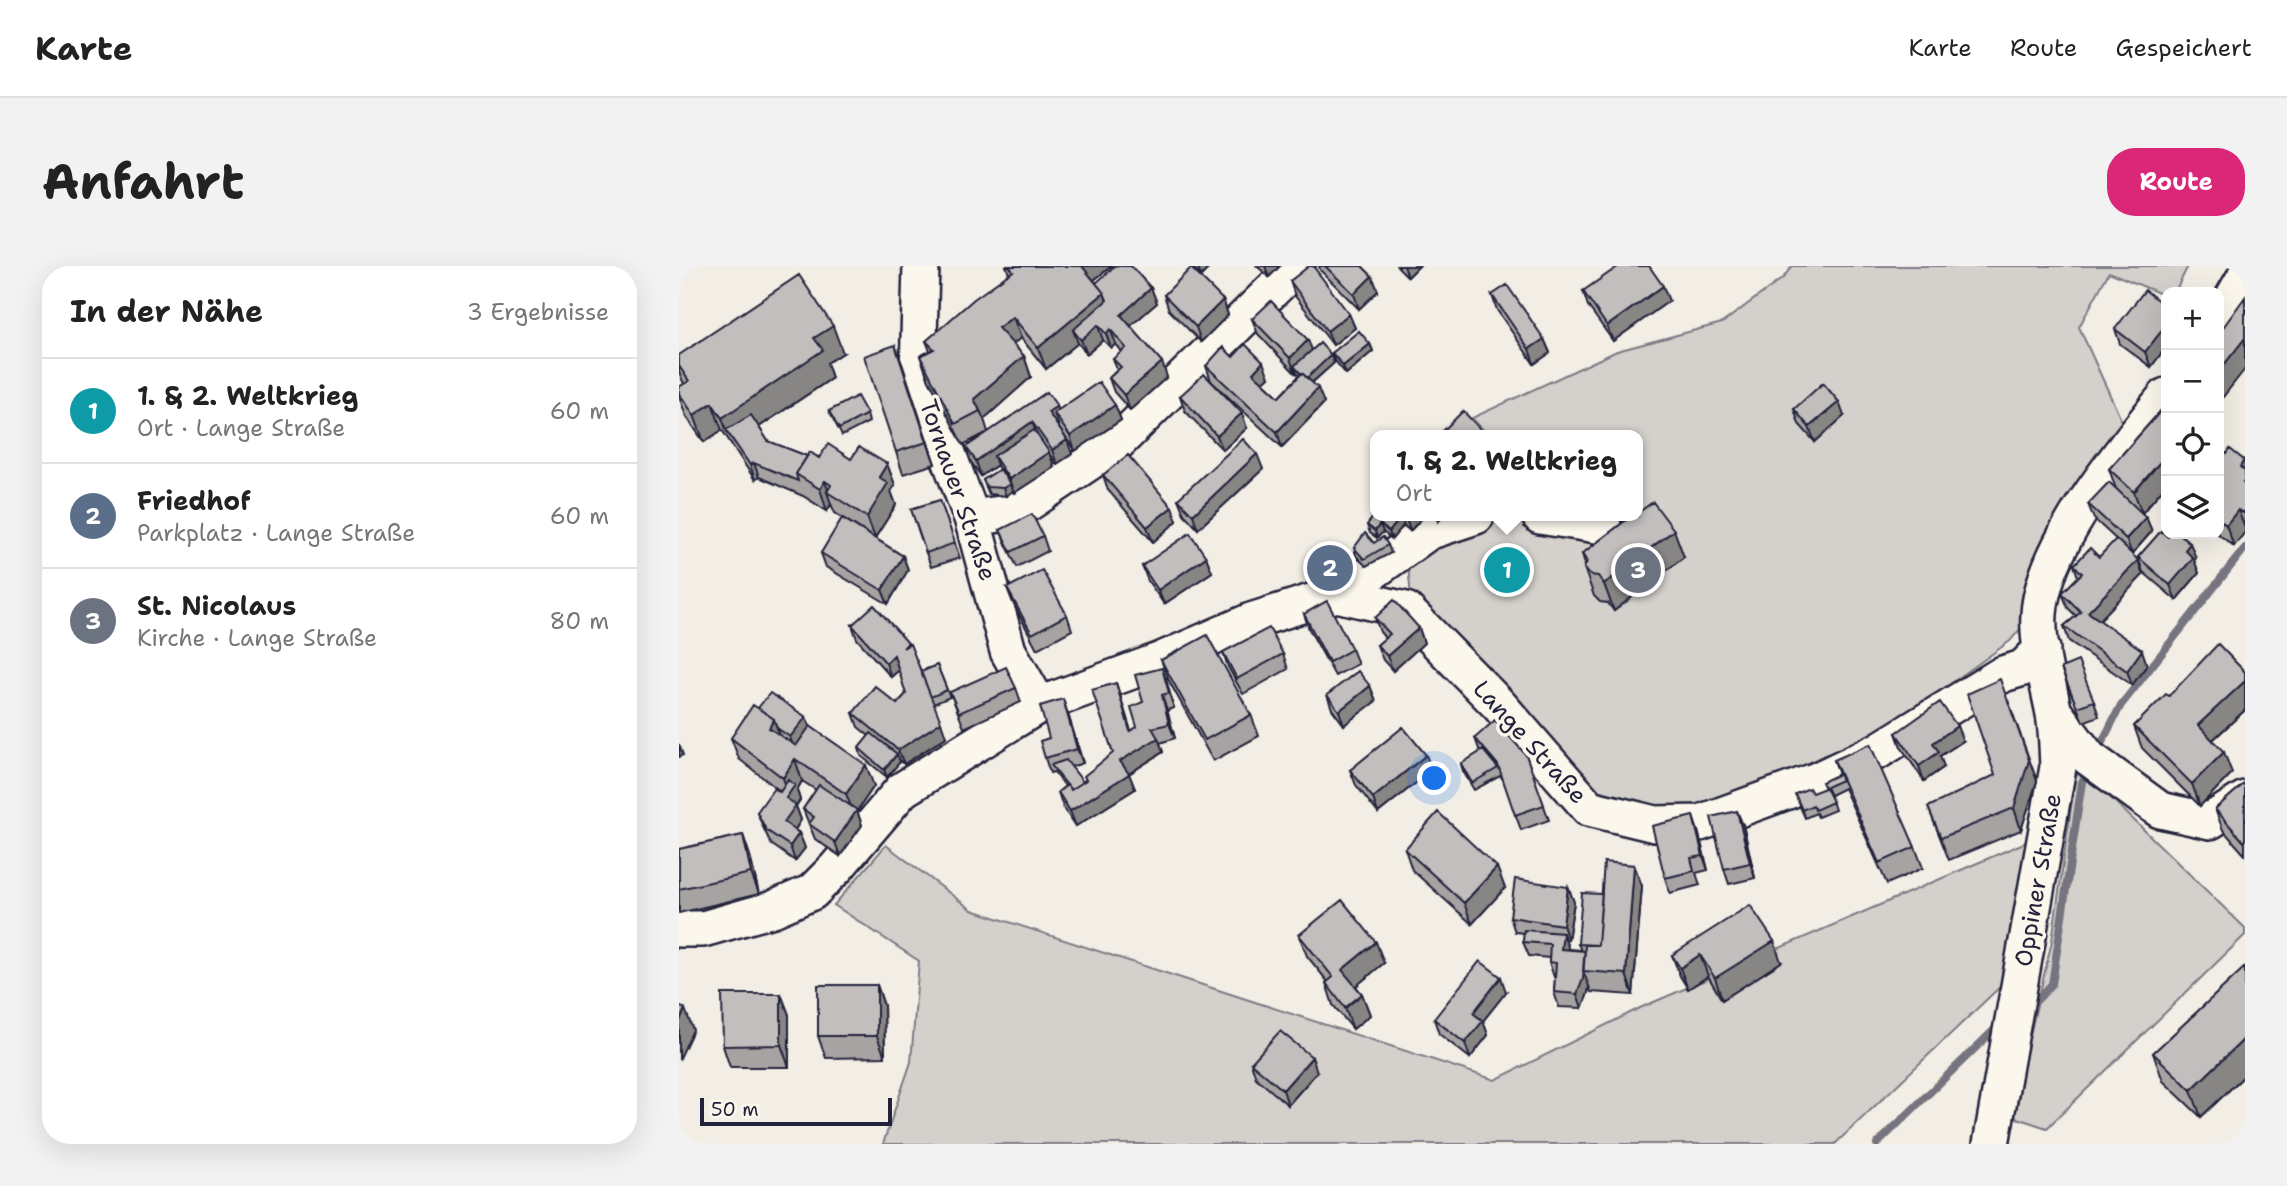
<!DOCTYPE html>
<html lang="de">
<head>
<meta charset="utf-8">
<style>
  body { margin:0; font-family:"Shantell Sans",sans-serif; background:#f2f2f2; color:#222 }
  .controls { position:absolute; right:21px; top:21px; display:grid; overflow:hidden; border-radius:14px; box-shadow:0 7px 28px #0002 }
  .controls button { width:63px; height:63px; display:grid; place-items:center; padding:0; border:0; border-bottom:2px solid #e0e0e0; background:#fff; color:#222; font:35px sans-serif }
  .scale { position:absolute; left:21px; bottom:18px; width:192px; box-sizing:border-box; padding-left:7px; border:4px solid #22223b; border-top:0; font-size:19px; line-height:24px; white-space:nowrap; color:#22223b; -webkit-text-stroke:5px #fbf7ec; paint-order:stroke }
  .you { position:absolute; left:756px; top:513px; width:24px; height:24px; margin:-18px; border:5px solid #fff; border-radius:50%; background:#1a73e8; box-shadow:0 0 0 10px #1a73e833 }
  .badge { display:grid; place-items:center; width:46px; height:46px; border-radius:50%; background:#db2777; color:#fff; font-size:23px; font-weight:700 }
  .pin { position:absolute; translate:-50% -50%; border:4px solid #fff; box-shadow:0 2px 7px #0006 }
  .popup { position:absolute; left:691px; top:164px; width:273px; height:91px; box-sizing:border-box; display:grid; place-content:center; border-radius:14px; background:#fff; filter:drop-shadow(0 2px 5px #0005); font-size:23px; white-space:nowrap; color:#767676 }
  .popup b { font-size:26px; color:#222 }
  .popup::after { content:''; position:absolute; left:50%; top:100%; margin-left:-14px; border:14px solid transparent; border-top-color:#fff }
  .list { margin:0; padding:0; list-style:none }
  h2 { display:flex; justify-content:space-between; align-items:center; height:91px; margin:0; padding:0 28px; font-size:30px }
  h2 small { font-size:23px; font-weight:400; color:#767676 }
  .list li { display:grid; grid-template-columns:46px 1fr auto; gap:21px; align-items:center; box-sizing:border-box; height:105px; padding:0 28px; border-top:2px solid #e0e0e0 }
  .list b { display:block; font-size:26px; white-space:nowrap }
  .list p { margin:0; font-size:23px; white-space:nowrap; color:#767676 }
  .list em { font-size:23px; font-style:normal; color:#767676 }
  .icon { flex:none; width:38px; height:38px; fill:none; stroke:currentColor; stroke-width:2; stroke-linecap:round; stroke-linejoin:round }
  .map { position:relative; flex:none; width:1566px; height:878px; overflow:hidden; border-radius:28px }
  header { display:flex; align-items:center; gap:42px; box-sizing:border-box; height:98px; padding:0 35px; background:#fff; border-bottom:2px solid #e0e0e0 }
  header strong { font-size:33px }
  nav { display:flex; gap:38px; margin-inline-start:auto; font-size:24px }
  .intro { display:flex; align-items:center; justify-content:space-between; box-sizing:border-box; height:168px; padding:0 42px }
  h1 { margin:0; font-size:49px }
  .button { padding:18px 32px; border-radius:28px; background:#db2777; color:#fff; font-size:24px; font-weight:700 }
  main { display:flex; gap:42px; padding:0 42px }
  aside { flex:1; background:#fff; border-radius:28px; box-shadow:0 7px 28px #0002 }
  .map>svg:first-child { display:block }
  .green { fill:#d4d1cc; stroke:#7b7a84; stroke-width:2 }
  .lines { fill:none; stroke-linecap:round; stroke-linejoin:round }
  .stream { stroke:#76747f; stroke-width:8 }
  .minor-casing { stroke:#22223b; stroke-width:40 }
  .minor { stroke:#fbf7ec; stroke-width:35 }
  .wall { fill:#a7a3a3; stroke:#22223b; stroke-width:2 }
  .shaded-wall { fill:#888585; stroke:#22223b; stroke-width:2 }
  .building { fill:#c2bebe; stroke:#22223b; stroke-width:2 }
  .labels { text-anchor:middle; stroke-width:7; stroke-linejoin:round; paint-order:stroke }
  .street-label { font-size:24px; fill:#22223b; stroke:#fbf7ec }
</style>
</head>
<body>
<header>
<strong>Karte</strong>
<nav><a>Karte</a><a>Route</a><a>Gespeichert</a></nav>
</header>
<div class="intro"><h1>Anfahrt</h1><a class="button">Route</a></div>
<main>
<aside>
<h2>In der Nähe<small>3 Ergebnisse</small></h2>
<ul class="list">
<li><span class="badge" style="background:#0f9aa8">1</span><div><b>1. &amp; 2. Weltkrieg</b><p>Ort · Lange Straße</p></div><em>60 m</em></li>
<li><span class="badge" style="background:#5c6f8a">2</span><div><b>Friedhof</b><p>Parkplatz · Lange Straße</p></div><em>60 m</em></li>
<li><span class="badge" style="background:#6b7280">3</span><div><b>St. Nicolaus</b><p>Kirche · Lange Straße</p></div><em>80 m</em></li>
</ul>
</aside>
<div class="map">
<svg width="1566" height="878" viewBox="0 0 1566 878">
  <rect width="100%" height="100%" fill="#f2eee5"/>
  <filter id="ink" filterUnits="userSpaceOnUse"><feTurbulence type="fractalNoise" baseFrequency=".0143" numOctaves="2"/><feDisplacementMap in="SourceGraphic" scale="14" xChannelSelector="R" yChannelSelector="G"/><feConvolveMatrix kernelMatrix="1 2 1 2 8 2 1 2 1" color-interpolation-filters="sRGB"/></filter>
  <g filter="url(#ink)">
    <path class="green" d="M1113 0H1509L1496 26H1487V30L1430 6 1400 61 1445 160 1355 347 1331 375 1189 477 1022 554 919 534 733 341 729 300 772 250H959V169H809L793 152 938 85 1043 57 1104 12Z
      M1398 499 1566 662V669L1368 862 1332 850 1373 675Z
      M1352 574 1324 718 1156 878H204L232 796 240 695 155 639 207 579 293 644 816 814 961 742Z"/>
    <g class="lines">
      <path class="stream" d="M1417 488 1442 439 1566 282
        M1357 735 1373 718 1403 516 1410 503
        M1198 878 1318 761"/>
      <defs>
        <path id="minor" d="M242 0 239 108 293 252 329 385 360 439
          M1540 56 1566 11
          M861 250 924 260
          M293 252 336 246 436 179 618 0
          M657 328 727 344 820 439 910 542 976 558 1021 557 1136 515 1199 485 1324 408 1344 402 1363 383
          M1375 446 1410 492 1481 544 1531 555 1566 533
          M0 663H24L94 643 133 626 157 602 223 524 360 439 480 395 572 355 657 328 688 310 749 266 797 250
          M1312 878 1379 501C1378 482 1378 461 1374 443 1368 412 1358 379 1360 348 1364 278 1444 184 1487 130"/>
      </defs>
      <use href="#minor" class="minor-casing"/>
      <use href="#minor" class="minor"/>
    </g>
    <path class="wall" d="M327 0H433L415 14 417 17 472 22 478 37 451 60 488 111 451 144 435 126 430 112 438 104 434 93 443 86 437 78 432 82 424 74 408 88 399 77 367 103 342 72 334 78 345 90 352 111 305 153 309 166 379 144 436 139 442 154 396 185 380 162 379 158 377 159 393 188 378 198 371 189 375 201 335 227 333 225 327 230 310 228 304 214 320 204 318 199 302 210 292 196 287 181 307 167 284 179 249 112 241 90 251 85 247 75 330 8Z
      M512 0H532L522 10Z
      M578 0H601L590 11Z
      M640 0H683L693 10 699 25 680 43 641 4Z
      M718 0H740L729 11Z
      M611 15 670 48 676 62 654 79 616 30Z
      M904 25 990 35 934 75 909 40Z
      M485 29 544 34 549 49 522 76 490 44Z
      M813 29 865 73 871 87 855 98 818 44Z
      M1487 41V81L1472 101 1441 78 1436 63Z
      M573 53 633 84 652 89 655 97 633 117 645 137 603 181 532 115 527 100 554 91 590 111 584 116 600 131 620 110 617 106 616 107 579 68Z
      M691 78 694 85 667 108 656 95 653 87Z
      M216 79 256 198 224 208 217 186Z
      M164 87 148 97 153 112 80 161 89 175 128 190 172 193 208 198 216 219 212 225 217 239 196 272 224 290 229 304 209 338 147 301 142 287 191 269 156 247 152 238 148 245 124 230 80 211 76 214 43 164 25 176 7 150 0 130V121L5 118 0 106V89Z
      M501 130 568 162 544 184 506 145Z
      M1487 139V219L1463 247 1473 265 1453 288 1415 253 1409 238 1437 223 1430 203Z
      M1115 143 1165 150 1136 176 1120 158Z
      M150 145 188 148 190 156 163 170Z
      M1540 182 1548 188 1565 194 1566 196V266L1555 280 1539 268Z
      M584 203 519 263 505 248 499 233Z
      M424 209 493 241 498 255 474 276 429 224Z
      M261 234 281 292 252 301 232 243Z
      M697 250H745L731 265 724 259 713 273 704 266 698 272 691 267 688 259Z
      M943 250H959L1005 291 935 345 929 337 921 336 915 330 905 302 906 298 903 288 945 256Z
      M321 264 364 270 369 285 338 301 327 278Z
      M1489 271 1517 292 1515 294 1520 307 1497 334 1464 306 1459 291Z
      M695 277 709 279 712 287 687 300 677 290 675 282Z
      M527 291 533 306 485 338 469 315 463 300Z
      M1420 291 1459 294 1464 309 1420 354 1468 399 1453 419 1390 375 1385 360 1397 350 1389 342 1383 327 1399 311 1395 299Z
      M328 322 388 349 393 364 358 383 334 337Z
      M625 348 673 383 679 398 656 410 630 363Z
      M696 352 740 362 745 377 714 405 704 394 698 379 706 372 701 366Z
      M173 359 230 379 242 405 258 399 271 431 254 438 267 471 225 498 221 495 208 511 182 490 180 482 190 470 179 461 174 447 218 438 227 428 220 404 212 411 178 373Z
      M544 386 604 388 609 403 564 428 549 401Z
      M482 394 572 449 580 470 534 495 490 415Z
      M1382 402 1415 435 1420 450 1404 456Z
      M1566 406V444L1534 474 1553 507 1521 540 1463 482 1455 460 1490 430Z
      M437 417 452 465 458 461 488 417 495 442 488 444 496 472 481 477 484 486 450 508 456 523 397 560 384 541 379 526 386 520 375 506 371 507 366 492 370 472 389 448 404 497 392 501 404 516 434 487Z
      M691 420 697 435 665 459 653 443 648 429Z
      M337 422 342 436 285 462 271 426Z
      M79 442 131 460 195 520 178 545 183 559 161 590 136 573 124 543 137 524 123 515 118 524 121 534 117 540 122 554 116 564 120 567 126 582 116 595 92 578 84 561 78 546 101 525 60 493 52 472Z
      M1217 467 1284 475 1261 490 1265 501 1245 515 1222 481Z
      M796 472 847 489 870 554 842 564 824 513 821 510 795 524 784 505 782 498 801 486Z
      M1155 494 1236 581 1244 602 1208 618 1165 522 1151 529 1156 544 1139 551 1137 547 1126 552 1119 536 1146 522 1160 509Z
      M671 504H753L699 547 677 519Z
      M1358 515 1342 564 1270 594 1249 541Z
      M1566 517V589L1544 564 1536 543Z
      M1064 559 1076 612 1050 618 1045 603Z
      M1019 565 1029 604 1017 607 1021 619 991 627 986 612Z
      M64 569 71 590 80 628 0 647V583Z
      M726 583 826 622 793 658 733 604Z
      M955 599 963 620 954 729 912 726 910 720 909 727 903 742 880 741 875 726 876 711H875L870 696V692L850 690 844 676 845 667 836 666 831 651 889 621 895 636 889 674H886L889 683 902 684 899 678 923 628Z
      M620 669 705 697 677 720 683 728 691 749 674 763 654 739 647 717 649 716 628 690Z
      M993 689 1102 696 1043 734 1029 710 1009 723 1001 710Z
      M1566 701V809L1522 851 1484 815 1474 787Z
      M198 719 205 740 206 791 147 792 139 770Z
      M827 726 804 755 809 769 791 792 760 768 755 753Z
      M102 728 110 749V801H51L44 780Z
      M572 797 638 806 609 839 577 812Z"/>
    <path class="shaded-wall" d="M402 0H433L408 19Z
      M518 0H532L522 10Z
      M586 0H601L590 11Z
      M725 0H740L729 11Z
      M693 10 699 25 680 43 675 28Z
      M984 20 990 35 934 75 928 60Z
      M472 22 478 37 447 64 442 49Z
      M425 27 433 49 419 60 424 74 408 88 402 74 394 64 399 77 367 103 359 82Z
      M544 34 549 49 522 76 517 61Z
      M670 48 676 62 654 79 648 65Z
      M334 51 342 72 327 83 319 62Z
      M1487 59V81L1472 101 1466 86Z
      M154 60 164 87 148 97 153 112 56 177 47 164 43 152 135 72Z
      M431 63 437 78 432 82 427 68Z
      M1566 72V103L1540 136V105Z
      M865 73 871 87 855 98 850 83Z
      M629 74 635 89 615 100 617 106 616 107 611 92Z
      M691 78 694 85 667 108 664 100Z
      M216 79 224 100 256 198 248 176Z
      M652 89 655 97 629 120 627 112Z
      M345 90 352 111 305 153 295 133Z
      M483 96 488 111 451 144 445 129Z
      M584 96 590 111 579 121 574 107Z
      M639 122 645 137 603 181 598 166Z
      M1160 136 1165 150 1136 176 1130 161Z
      M33 137 43 164 25 176 15 149Z
      M436 139 442 154 396 185 391 170Z
      M378 140 383 155 375 147 379 158 374 161 369 146Z
      M563 147 568 162 544 184 538 170Z
      M353 156 359 171 315 190 318 199 302 210 297 195Z
      M388 174 393 188 378 198 373 184Z
      M370 186 375 201 335 227 330 213Z
      M578 188 584 203 519 263 514 249Z
      M1487 189V219L1463 247 1455 226Z
      M1565 194 1566 196V221L1561 201Z
      M75 197 80 211 76 214 71 199Z
      M208 198 216 219 212 225 217 239 196 272 188 251 200 211Z
      M146 215 150 227 148 226 152 238 148 245 141 223Z
      M331 218 333 225 327 230 324 222Z
      M493 241 498 255 474 276 468 261Z
      M1559 244 1566 262V266L1555 280 1547 259Z
      M726 250H745L731 265Z
      M757 250H765L759 256Z
      M722 251 725 259 713 273 710 266Z
      M1467 251 1473 265 1453 288 1447 273Z
      M701 258 704 266 698 272 696 265Z
      M995 264 1005 291 935 345 925 318Z
      M1511 277 1517 292 1515 294 1520 307 1497 334 1491 319 1506 284Z
      M224 290 229 304 209 338 203 324Z
      M527 291 533 306 485 338 479 324Z
      M1459 294 1464 309 1414 361 1409 346Z
      M740 362 745 377 714 405 708 390Z
      M1463 384 1468 399 1453 419 1448 405Z
      M215 389 220 404 212 411 207 397Z
      M483 402 488 417 495 442 490 427Z
      M1566 415V444L1526 481 1519 459Z
      M437 417 442 432 456 480 451 465Z
      M691 420 697 435 665 459 660 445Z
      M483 429 488 444 496 472 490 458Z
      M384 433 389 448 404 497 398 483Z
      M1329 434 1358 515 1342 564 1335 542Z
      M127 451 133 465 116 486 111 471Z
      M95 453 103 475 90 462Z
      M262 456 267 471 225 498 219 484Z
      M1278 460 1284 475 1261 490 1265 501 1245 515 1240 500 1254 477Z
      M479 472 484 486 446 510 441 495Z
      M0 478 4 489 0 491Z
      M1545 486 1553 507 1521 540 1513 518Z
      M218 488 221 496 208 511 205 504Z
      M747 489 753 504 699 547 694 532Z
      M116 493 123 515 118 524 121 534 117 540 122 554 111 571 105 556 107 532 110 528 104 512Z
      M187 499 195 520 178 545 183 559 161 590 156 576 175 548 167 528Z
      M450 508 456 523 397 560 391 545Z
      M1058 545 1064 559 1076 612 1071 597Z
      M1014 550 1019 565 1029 604 1024 590Z
      M120 567 126 582 116 595 111 580Z
      M64 569 71 590 80 628 72 607Z
      M955 599 963 620 954 729 947 708Z
      M818 601 826 622 793 658 785 637Z
      M889 621 895 636 889 674 884 659Z
      M884 667 889 681 888 698 882 683Z
      M1095 675 1102 696 1043 734 1036 712Z
      M697 676 705 697 671 725 663 704Z
      M1021 689 1029 710 1009 723 1001 702Z
      M904 705 910 720 909 727 903 742 898 728Z
      M822 711 827 726 804 755 809 769 791 792 786 777 794 747Z
      M198 719 205 740 206 791 198 770Z
      M102 728 110 749V801L102 779Z
      M683 728 691 749 674 763 666 742Z
      M6 743 14 764 0 794V756Z
      M1566 772V809L1522 851 1512 824Z
      M633 791 638 806 609 839 604 824Z"/>
    <path class="building" d="M330 0H403L425 27 359 82 334 51 319 62 345 90 295 133 301 145 276 158 241 90 255 83 247 75 295 33 334 5Z
      M436 0H452L472 22 442 49 483 96 445 129 430 112 442 101 434 93 447 82 431 63 427 68 419 59 402 74 394 64 428 34 425 27 417 17Z
      M630 0H634L670 48 648 65 611 15Z
      M646 0H683L693 10 675 28Z
      M940 0H970L984 20 928 60 904 25Z
      M512 2 544 34 517 61 485 29Z
      M120 9 154 60 135 72 144 84 43 152 33 137 15 149 0 127V121L10 115 0 100V89Z
      M828 19 865 73 850 83 813 29Z
      M1466 24 1487 41V59L1466 86 1436 63Z
      M1566 31V72L1540 105V67Z
      M592 35 629 74 611 92 573 53Z
      M680 65 691 78 664 100 653 87Z
      M641 77 652 89 628 112 623 107 622 108 615 100Z
      M566 78 584 96 574 107 600 131 623 107 639 122 598 166 527 100 544 81 554 91Z
      M216 79 248 176 217 186 185 90Z
      M525 108 563 147 538 170 501 130Z
      M420 116 436 139 391 170 375 147Z
      M1144 117 1160 136 1130 161 1115 143Z
      M368 126 378 140 369 146 388 174 373 184 353 156 297 195 287 181Z
      M178 130 188 148 160 163 150 145Z
      M1487 139V189L1455 226 1430 203Z
      M784 145 807 169H760Z
      M72 149 89 175 128 190 117 208 119 215 75 197 71 199 47 164Z
      M355 164 370 186 330 213 315 190Z
      M564 173 578 188 514 249 499 233Z
      M149 178 172 193 180 181 208 198 200 211 209 217 188 251 148 226 152 219 146 215 141 223 117 208 131 186 140 192Z
      M1540 182 1548 188 1551 183 1565 194 1561 201 1566 205V213L1564 216 1566 217V244L1564 247 1559 244 1547 259 1540 253Z
      M449 189 493 241 468 261 424 209Z
      M321 203 331 218 324 222 308 221 304 214Z
      M1430 216 1467 251 1447 273 1409 238Z
      M261 234 276 277 247 287 232 243Z
      M974 236 995 264 925 318 919 310 911 309 905 302 908 295 903 288 947 254 944 250H959V245L960 246Z
      M697 247V250H720L722 251 710 266 701 258 696 265 688 259Z
      M353 248 364 270 332 286 321 264Z
      M163 252 224 290 203 324 142 287Z
      M1482 265 1489 271 1493 268H1501L1511 277 1506 284 1514 292 1491 319 1459 291Z
      M511 267 527 291 479 324 463 300Z
      M686 267 695 277 704 271 709 279 685 293 675 282Z
      M1437 273 1459 294 1409 346 1463 384 1448 405 1385 360 1402 346 1383 327 1403 307 1395 299 1411 282 1420 291Z
      M363 304 388 349 353 368 328 322Z
      M715 334 740 362 708 390 698 379 711 368 696 352Z
      M648 335 673 383 650 396 625 348Z
      M195 339 229 377 224 382 231 378 262 456 219 484 174 447 196 420 218 438 227 428 215 389 207 397 173 359Z
      M590 362 604 388 558 413 544 386Z
      M528 369 572 449 526 474 482 394Z
      M1539 378 1566 406V415L1519 459 1545 486 1513 518 1455 460 1487 428 1490 430Z
      M1399 395 1415 435 1398 441 1382 402Z
      M258 399 268 424 252 431 242 406Z
      M327 401 337 422 280 447 271 426Z
      M483 402 490 427 483 429 490 458 473 462 479 472 441 495 450 508 391 545 379 526 388 519 392 524 407 514 405 510 434 487 413 424 437 417 451 465 458 461 452 441 464 436 456 409Z
      M679 405 691 420 660 445 648 429Z
      M1321 413 1350 494 1335 542 1262 572 1249 541 1316 509 1288 428Z
      M91 427 127 451 111 471 98 462 95 453 79 442Z
      M384 433 398 483 366 492 361 475 370 472 361 440Z
      M1261 436 1278 460 1254 477 1260 486 1240 500 1217 467Z
      M74 439 95 453 90 462 117 480 131 460 187 499 167 528 116 493 104 512 52 472Z
      M816 454 847 489 865 539 836 549 819 499 796 472Z
      M724 461 747 489 694 532 671 504Z
      M192 467 218 488 205 504 180 482Z
      M1191 478 1236 581 1200 597 1155 494Z
      M804 484 819 502 793 517 782 498Z
      M387 494 404 516 392 524 372 499Z
      M1160 508 1163 514 1147 521 1154 536 1136 544 1134 539 1123 544 1116 528 1130 522 1133 527 1146 522 1143 516Z
      M109 514 116 519 107 532 117 539 105 556 120 567 111 580 87 564 78 546 95 522 101 526Z
      M1566 517V577L1536 543Z
      M140 519 178 544 156 576 130 558 135 551 124 543Z
      M1058 545 1071 597 1045 603 1032 551Z
      M759 546 818 601 785 637 726 583Z
      M1014 550 1024 590 1012 592 1015 605 986 612 973 560Z
      M64 569 72 607 0 623V583Z
      M925 596 955 599 947 708 904 705 906 679H919Z
      M836 613 889 621 884 659 831 651Z
      M903 627 923 628 919 679 899 678Z
      M663 634 697 676 663 704 683 728 666 742 647 717 654 711 620 669Z
      M1071 639 1095 675 1036 712 1021 689 1001 702 993 689Z
      M845 664 884 667 882 683 906 685 904 713 898 728 875 726 877 697 870 696 871 678 844 676Z
      M801 695 822 711 794 747 804 755 786 777 755 753Z
      M1566 701V772L1512 824 1474 787Z
      M139 719H198V770H139Z
      M43 728H102V779L44 780Z
      M0 740 6 743 0 756Z
      M601 765 633 791 604 824 572 797Z"/>
  </g>
  <g class="labels">
    <g class="street-label">
      <text transform="translate(279 224) rotate(71)" y="8">Tornauer Straße</text>
      <text transform="translate(851 476) rotate(48)" y="8">Lange Straße</text>
      <text transform="translate(1359 614) rotate(-80)" y="8">Oppiner Straße</text>
    </g>
  </g>
</svg>
<div class="controls">
<button>+</button>
<button>−</button>
<button><svg class="icon" aria-label="locate" viewBox="0 0 24 24"><circle cx="12" cy="12" r="6"/><path d="M12 2v4M12 18v4M2 12h4M18 12h4"/></svg></button>
<button><svg class="icon" aria-label="layers" viewBox="0 0 24 24"><path d="M12 4l9 5-9 5-9-5zM3 14l9 5 9-5"/></svg></button>
</div>
<div class="scale">50 m</div>
<div class="you"></div>
<div class="pin badge" style="left:828px;top:304px;background:#0f9aa8">1</div>
<div class="popup"><b>1. &amp; 2. Weltkrieg</b>Ort</div>
<div class="pin badge" style="left:651px;top:302px;background:#5c6f8a">2</div>
<div class="pin badge" style="left:959px;top:304px;background:#6b7280">3</div>
</div>
</main>
</body>
</html>
